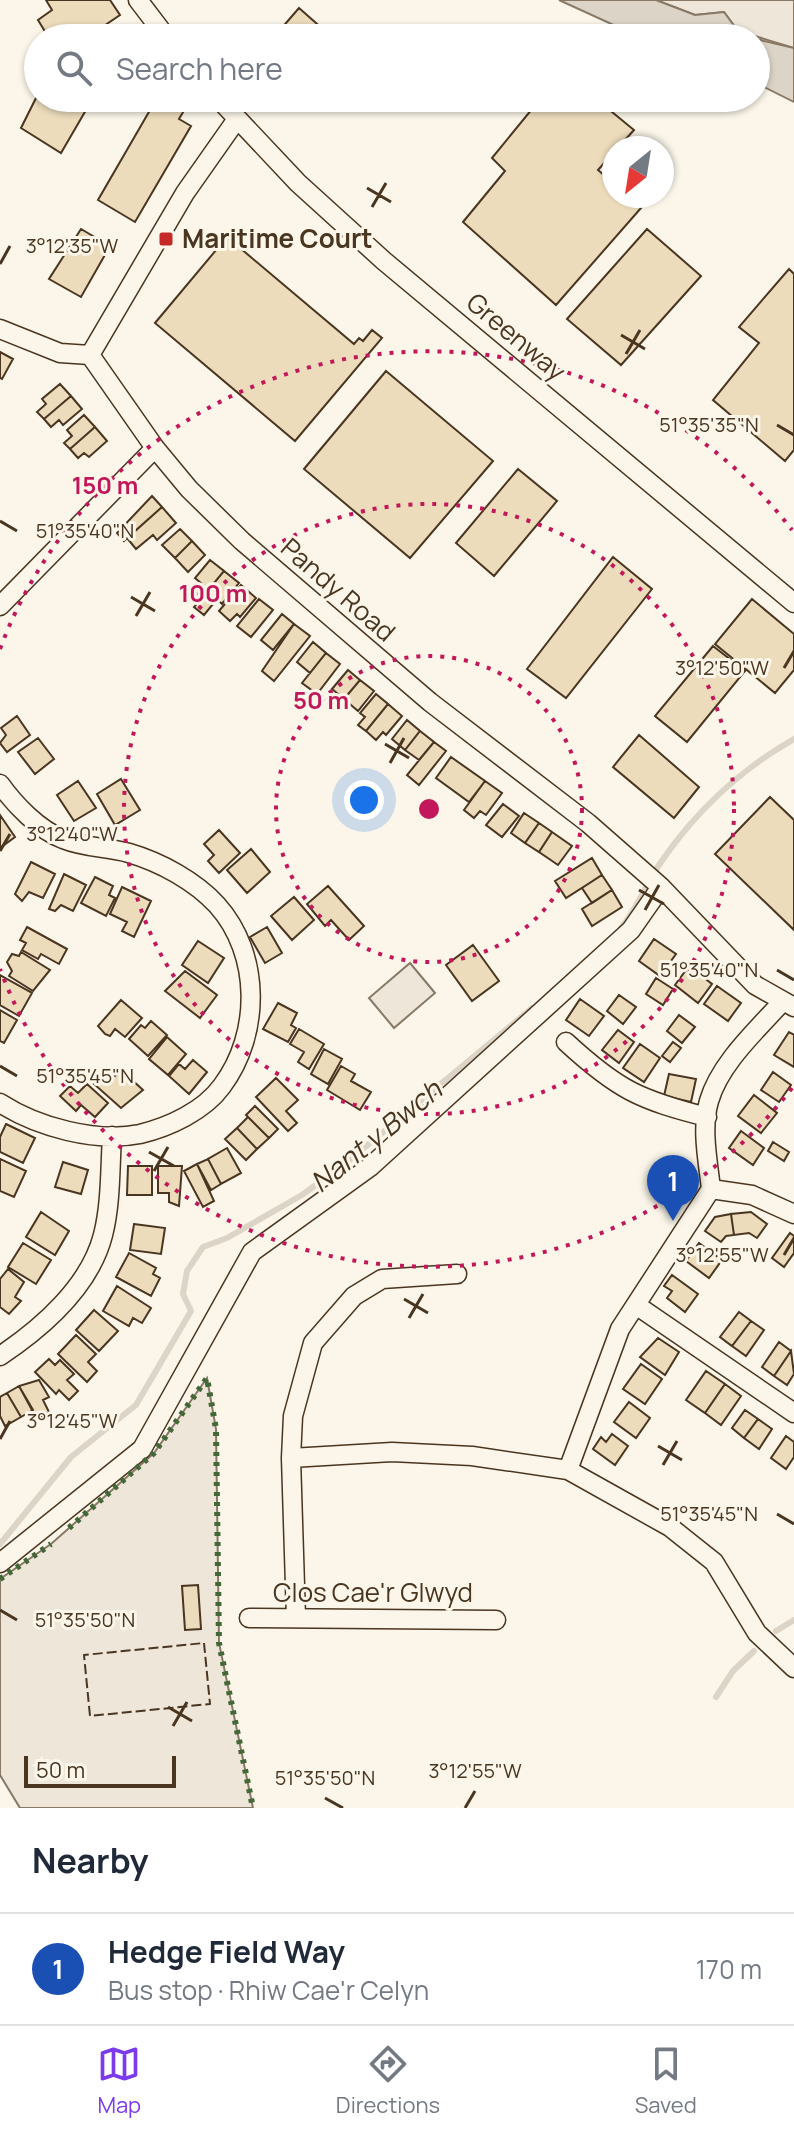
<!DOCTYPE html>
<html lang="en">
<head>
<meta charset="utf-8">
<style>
  body { margin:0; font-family:Manrope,sans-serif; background:#f6f6f7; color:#1f2937 }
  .compass { position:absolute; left:602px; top:136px; width:72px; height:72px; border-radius:50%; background:#fff; box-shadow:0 2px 6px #0004; rotate:210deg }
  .scale { position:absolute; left:24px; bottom:20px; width:152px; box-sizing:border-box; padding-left:8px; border:4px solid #4a3520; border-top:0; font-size:22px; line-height:28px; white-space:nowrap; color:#4a3520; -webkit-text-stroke:6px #fbf6e9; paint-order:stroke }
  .you { position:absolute; left:364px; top:800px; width:28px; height:28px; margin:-20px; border:6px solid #fff; border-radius:50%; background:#1a73e8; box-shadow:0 0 0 12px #1a73e833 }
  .badge { display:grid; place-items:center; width:52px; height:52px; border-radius:50%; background:#7c3aed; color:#fff; font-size:26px; font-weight:700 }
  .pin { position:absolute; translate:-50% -66px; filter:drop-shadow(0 2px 4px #0008) }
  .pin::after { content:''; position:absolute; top:42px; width:28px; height:24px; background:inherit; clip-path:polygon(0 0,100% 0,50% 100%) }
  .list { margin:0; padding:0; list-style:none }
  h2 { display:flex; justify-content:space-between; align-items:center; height:104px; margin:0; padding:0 32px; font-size:34px }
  h2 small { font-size:26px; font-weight:400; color:#747a83 }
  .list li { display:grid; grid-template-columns:52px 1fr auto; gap:24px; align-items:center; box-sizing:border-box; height:112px; padding:0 32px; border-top:2px solid #e0e1e3 }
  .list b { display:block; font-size:30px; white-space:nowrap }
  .list p { margin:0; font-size:26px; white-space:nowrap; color:#747a83 }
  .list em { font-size:26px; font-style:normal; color:#747a83 }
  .icon { flex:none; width:44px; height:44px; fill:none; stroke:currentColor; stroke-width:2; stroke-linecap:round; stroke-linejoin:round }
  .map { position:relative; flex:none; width:794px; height:1808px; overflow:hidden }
  .search { position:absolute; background:#fff; box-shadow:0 2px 6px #0004; left:24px; right:24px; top:24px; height:88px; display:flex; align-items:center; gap:20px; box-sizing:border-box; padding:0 28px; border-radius:44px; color:#747a83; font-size:30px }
  .sheet { height:216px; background:#fff }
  nav { display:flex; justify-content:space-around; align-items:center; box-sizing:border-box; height:112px; border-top:2px solid #e0e1e3; background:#fff; font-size:22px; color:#747a83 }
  nav a { display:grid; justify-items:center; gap:4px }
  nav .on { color:#7c3aed }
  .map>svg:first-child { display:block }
  .green { fill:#ede6d9; stroke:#887966; stroke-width:2 }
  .water { fill:#dcd4c6; stroke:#887966; stroke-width:2 }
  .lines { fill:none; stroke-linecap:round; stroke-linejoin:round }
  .stream { stroke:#dcd4c6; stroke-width:6 }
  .building { fill:#ecdcbc; stroke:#4a3520; stroke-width:2 }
  .street-casing { stroke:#4a3520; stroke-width:21 }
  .street { stroke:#fbf6e9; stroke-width:18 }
  .hedge { stroke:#436837; stroke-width:6; stroke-dasharray:4 6; stroke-linecap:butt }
  .fence { stroke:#4a3520; stroke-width:2; stroke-dasharray:10 4; stroke-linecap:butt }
  .ticks { fill:none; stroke:#4a3520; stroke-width:3 }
  .ring { fill:none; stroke:#c2185b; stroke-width:4; stroke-dasharray:4 8 }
  .poi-dot { fill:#c62828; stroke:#fbf6e9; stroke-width:3 }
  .labels { text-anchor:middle; stroke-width:6; stroke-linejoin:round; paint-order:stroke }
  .poi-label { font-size:26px; font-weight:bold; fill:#4a3520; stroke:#fbf6e9; text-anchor:start }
  .street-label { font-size:26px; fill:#4a3520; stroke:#fbf6e9 }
  .water-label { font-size:28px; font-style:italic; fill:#4a3520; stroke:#fbf6e9 }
  .ticks-label { font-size:20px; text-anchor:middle; fill:#4a3520; stroke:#fbf6e9; stroke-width:6; stroke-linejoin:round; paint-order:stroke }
  .centre { fill:#c2185b; stroke:#fbf6e9; stroke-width:4 }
  .ring-label { font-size:24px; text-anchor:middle; font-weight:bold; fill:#c2185b; stroke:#fbf6e9; stroke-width:6; stroke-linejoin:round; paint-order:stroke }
</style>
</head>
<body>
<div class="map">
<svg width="794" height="1808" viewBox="0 0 794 1808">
  <rect width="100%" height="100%" fill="#fbf6e9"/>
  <path class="green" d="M656 0H794V48L738 31 724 12 695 15Z
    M410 963 435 993 394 1028 369 998Z
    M207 1378 216 1429 219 1643 253 1808H20L0 1775V1579L51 1544 154 1453Z"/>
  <path class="water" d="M559 0H656L695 15 724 12 738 31 754 38H642Z
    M756 39 794 48V102L756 83Z"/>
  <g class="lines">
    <path class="stream" d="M621 928C636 910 646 885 659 865 694 813 741 769 794 739
      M0 1544 71 1457 136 1405 191 1311 183 1294 187 1271 203 1247 227 1238 302 1195 346 1163 532 1008
      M776 1631 794 1620
      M716 1697 733 1671 754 1651"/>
  </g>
  <path class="building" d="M46 0H110L120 15 86 38H49L38 20 52 10Z
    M299 8 333 38H273Z
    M38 94V98H93L61 153 21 128Z
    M157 98H165L185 109 179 119 191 126 135 222 98 200Z
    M541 98H595L634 130 598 170 614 184V196H628L641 208 556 305 463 222 505 171 492 158Z
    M81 229 110 246 81 297 49 279Z
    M647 229 701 276 621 365 567 319Z
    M227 237 354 344 359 338 363 341 372 330 382 338 295 441 155 323Z
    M789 269 794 274V450L785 461 713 400 759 343 739 327Z
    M0 352 13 359 2 379 0 378Z
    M386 371 493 461 410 558 304 469Z
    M60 384 71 396 44 419 37 412 46 404 42 399Z
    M71 396 82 409 63 425 59 420 51 427 44 419Z
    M84 415 95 427 70 449 64 443 72 436 67 430Z
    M95 427 107 441 89 457 84 453 78 458 70 449Z
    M518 469 557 501 494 576 456 543Z
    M152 496 162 507 124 541 117 533Z
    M162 507 176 523 157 540 153 535 136 549 127 538Z
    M180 529 192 541 175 558 162 545Z
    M192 541 205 555 188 572 175 558Z
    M613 557 652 589 566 698 527 669Z
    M210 560 224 571 202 598 194 591 201 583 195 578Z
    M224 571 239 583 222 604 217 599 204 615 194 607Z
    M241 585 256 598 240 617 237 614 230 621 219 611Z
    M259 599 273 610 251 637 237 626Z
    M752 599 794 634V670L775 693 715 644Z
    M282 614 294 624 273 650 261 640Z
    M294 624 310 636 274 681 262 671Z
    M313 642 326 653 310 673 297 662Z
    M713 646 745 671 687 742 655 716Z
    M326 653 340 664 317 694 302 683Z
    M348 670 360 680 344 699 332 689Z
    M360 680 374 691 358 711 344 699Z
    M376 694 388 704 366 731 358 725 365 717 360 713Z
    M388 704 402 716 386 735 383 732 376 740 366 731Z
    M17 716 30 735 7 752 0 743 6 735 1 728Z
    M407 720 420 731 405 750 392 739Z
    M420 731 434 742 419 760 405 750Z
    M639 735 699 787 674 818 613 767Z
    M38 738 54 759 35 774 18 752Z
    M434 742 446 751 419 785 407 775Z
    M451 757 485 781 469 802 436 778Z
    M121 779 140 810 115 825 97 794Z
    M78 781 96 808 74 821 57 795Z
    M485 781 502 793 486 815 480 811 474 818 464 810Z
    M770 797 794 820V930L715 854Z
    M503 804 519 816 502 837 486 825Z
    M524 813 539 823 525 843 511 833Z
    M0 815 15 837 0 848Z
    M539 823 552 832 539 852 525 843Z
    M219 830 240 853 219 873 208 861 214 855 204 844Z
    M552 832 572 846 558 865 539 852Z
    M251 849 270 872 247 893 227 870Z
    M592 858 602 875 566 898 555 881Z
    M31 862 55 874 43 898 29 892 22 901 15 894Z
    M64 874 86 885 73 911 61 905 55 911 49 909Z
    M602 875 612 890 592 903 582 888Z
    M95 877 113 886 109 895 115 898 106 916 81 903Z
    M328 886 364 926 349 940 331 920 325 926 307 904Z
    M122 887 151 901 134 937 122 931 127 922 110 914Z
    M612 890 622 907 592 926 582 909Z
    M294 897 314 920 292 940 271 916Z
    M27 927 67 949 59 964 41 954 38 959 22 950 26 943 20 940Z
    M267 927 282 953 265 963 250 937Z
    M654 939 676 954 660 976 639 961Z
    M198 941 224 958 208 983 182 965Z
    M473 945 499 981 472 1001 446 965Z
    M21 952 50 970 33 991 9 976 12 971 7 962 12 954 19 956Z
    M689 966 712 984 698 1003 675 985Z
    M185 971 217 995 200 1018 165 991Z
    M0 975 32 993 19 1016 0 1005Z
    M656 978 673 989 663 1005 646 994Z
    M717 986 741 1003 728 1021 704 1004Z
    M619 995 636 1007 623 1024 607 1011Z
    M580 999 604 1016 589 1036 566 1020Z
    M121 1000 142 1018 125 1037 115 1029 110 1036 105 1034 98 1026Z
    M278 1003 297 1013 291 1025 296 1028 288 1042 263 1029Z
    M0 1010 17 1020 4 1043 0 1041Z
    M679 1015 695 1027 682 1043 667 1031Z
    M151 1021 167 1035 148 1056 129 1039 141 1025 145 1028Z
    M299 1029 324 1044 309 1069 298 1062 304 1052 290 1044Z
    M618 1030 634 1042 619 1063 602 1050Z
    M789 1032 794 1035V1067L774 1055Z
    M167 1037 186 1054 168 1075 149 1059Z
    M673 1042 681 1048 670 1062 662 1056Z
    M640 1044 660 1058 644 1082 623 1068Z
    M324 1049 342 1059 328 1084 311 1074Z
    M193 1060 207 1072 189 1094 169 1076 179 1064 185 1069Z
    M341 1066 355 1074 351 1081 371 1092 360 1110 327 1090Z
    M107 1069 115 1076 121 1070 143 1090 121 1108 94 1084Z
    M773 1072 791 1085 779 1102 761 1090Z
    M669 1074 696 1079 691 1102 664 1096Z
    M276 1078 298 1100 286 1111 297 1123 288 1131 256 1097Z
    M87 1084 108 1103 95 1117 81 1105 76 1111 60 1096 70 1086 78 1093Z
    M754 1095 777 1113 761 1133 738 1116Z
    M255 1106 278 1129 269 1138 246 1115Z
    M248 1117 269 1138 257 1149 237 1128Z
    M6 1124 35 1138 23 1163 0 1152V1137Z
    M237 1128 257 1149 246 1160 225 1139Z
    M741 1131 764 1148 753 1165 729 1148Z
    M773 1142 789 1152 784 1161 768 1151Z
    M227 1148 241 1173 221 1184 208 1159Z
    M0 1159 26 1171 14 1197 0 1191Z
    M208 1159 221 1184 211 1190 197 1164Z
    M63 1162 88 1170 81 1194 55 1187Z
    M197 1164 214 1201 203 1207 184 1171Z
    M128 1166H152V1195H127Z
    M158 1166H182L179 1206 169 1202V1193H158Z
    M41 1212 69 1231 55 1255 26 1237Z
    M751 1212 767 1224 757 1238 749 1233 734 1235 731 1214Z
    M731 1214 734 1235 726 1236 721 1242 705 1231 715 1217Z
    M134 1224 165 1228 161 1254 130 1250Z
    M790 1233 794 1236V1253L784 1267 772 1258Z
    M23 1243 51 1260 36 1284 8 1267Z
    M699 1243 722 1260 709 1278 686 1261Z
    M129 1253 156 1268 153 1274 160 1278 151 1296 116 1277Z
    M8 1269 24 1282 15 1297 21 1301 9 1314 0 1307V1279Z
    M672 1275 698 1294 685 1312 667 1298 672 1291 664 1286Z
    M117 1286 151 1308 142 1323 133 1318 129 1326 103 1311Z
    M94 1310 118 1331 99 1351 76 1330Z
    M739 1312 751 1321 732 1346 720 1337Z
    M751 1321 764 1330 746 1356 732 1346Z
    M76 1335 96 1354 88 1362 97 1371 87 1382 58 1354Z
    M658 1338 679 1352 665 1375 640 1357Z
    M779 1342 791 1351 774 1376 762 1367Z
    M791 1351 794 1374 787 1385 774 1376Z
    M49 1359 55 1365 60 1360 74 1374 67 1380 78 1391 69 1400 59 1390 56 1394 35 1372Z
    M641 1364 662 1379 645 1404 623 1389Z
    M706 1371 725 1384 705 1413 686 1400Z
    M39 1380 49 1397 43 1400 49 1412 37 1419 19 1386Z
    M725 1384 741 1396 721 1425 705 1413Z
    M19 1386 33 1410 21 1417 7 1393Z
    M7 1393 21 1417 5 1426 0 1416V1397Z
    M629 1402 650 1418 636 1438 614 1422Z
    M745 1410 758 1419 744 1438 732 1428Z
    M758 1419 772 1429 759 1449 744 1438Z
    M612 1434 628 1446 615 1465 593 1449 601 1437 606 1442Z
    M786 1436 794 1442V1457L786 1469 771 1458Z
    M198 1585 201 1629 185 1630 182 1586Z"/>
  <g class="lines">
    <defs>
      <path id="street" d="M138 0 167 38
        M218 98 298 183 384 261 794 603
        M0 329 60 353 90 355
        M90 355 155 448 189 489 242 541 430 702 588 823 661 887 755 985 794 1007
        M90 355 185 193 237 119
        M0 606 155 448
        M0 784C15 805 39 830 63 839 85 848 107 847 129 853 160 862 195 881 217 905 261 954 261 1034 222 1086 204 1111 169 1127 140 1134 96 1143 37 1127 0 1103
        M566 1042C618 1090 640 1100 707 1117
        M711 1189C708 1161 701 1129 709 1101 720 1063 757 1030 783 1001
        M711 1189 752 1195 794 1214
        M636 1305 794 1413
        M0 1356C42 1328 90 1286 103 1235 111 1204 110 1168 112 1136
        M291 1458 392 1452 472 1456 568 1470 670 1527 714 1562 757 1633 794 1668
        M568 1470 620 1329 711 1189
        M0 1563 142 1449 252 1252 370 1167 631 930 661 887
        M249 1618 496 1620
        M296 1618 291 1458 293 1416 313 1343 354 1296 382 1279 457 1274"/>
    </defs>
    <use href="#street" class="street-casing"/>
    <use href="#street" class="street"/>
    <path class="hedge" d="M69 1528 154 1453 207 1378 216 1429 219 1643 253 1808
      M0 1579 51 1544"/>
    <path class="fence" d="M204 1643 210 1704 90 1716 84 1655Z"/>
  </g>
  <path class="ticks" d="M367 188 391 202M372 207 386 183M0 264 10 246M621 335 645 349M626 354 640 330M777 425 794 435M0 521 17 531M131 597 155 611M136 616 150 592M784 668 794 651M385 744 409 758M390 763 404 738M0 851 10 834M639 890 664 904M645 910 659 885M777 970 794 980M0 1066 17 1076M149 1152 174 1166M154 1171 168 1147M784 1255 794 1238M404 1299 428 1313M409 1318 423 1294M0 1439 10 1421M658 1446 682 1460M663 1465 677 1441M777 1514 794 1524M0 1610 17 1620M168 1707 192 1721M173 1726 187 1702M325 1798 343 1808M465 1808 475 1791"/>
  <g class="ring">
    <circle cx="429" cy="809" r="153"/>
    <circle cx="429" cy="809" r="305"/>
    <path d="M792 1088A458 458 0 0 1 0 969M0 649A458 458 0 0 1 792 530"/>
  </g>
  <rect class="poi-dot" x="158" y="231" width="16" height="16" rx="4"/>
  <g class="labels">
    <g class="poi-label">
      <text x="182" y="248">Maritime Court</text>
    </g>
    <g class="street-label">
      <text transform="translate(516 337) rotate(40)" y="9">Greenway</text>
      <text transform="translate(338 590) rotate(41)" y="9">Pandy Road</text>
      <text x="373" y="1602">Clos Cae'r Glwyd</text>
    </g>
    <g class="water-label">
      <text transform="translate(376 1136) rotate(-39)" y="10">Nant y Bwch</text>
    </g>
  </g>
  <g class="ticks-label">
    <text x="72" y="253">3°12'35"W</text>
    <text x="709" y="432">51°35'35"N</text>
    <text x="85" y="538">51°35'40"N</text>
    <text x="722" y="675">3°12'50"W</text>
    <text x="72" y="841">3°12'40"W</text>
    <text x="709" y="977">51°35'40"N</text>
    <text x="85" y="1083">51°35'45"N</text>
    <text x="722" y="1262">3°12'55"W</text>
    <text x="72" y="1428">3°12'45"W</text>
    <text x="709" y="1521">51°35'45"N</text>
    <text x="85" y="1627">51°35'50"N</text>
    <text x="475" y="1778">3°12'55"W</text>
    <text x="325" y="1785">51°35'50"N</text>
  </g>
  <circle cx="429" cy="809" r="12" class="centre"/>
  <g class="ring-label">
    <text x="105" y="494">150 m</text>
    <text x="213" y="602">100 m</text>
    <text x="321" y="709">50 m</text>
  </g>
</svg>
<svg class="compass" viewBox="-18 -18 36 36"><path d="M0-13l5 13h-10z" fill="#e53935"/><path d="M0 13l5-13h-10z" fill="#747a83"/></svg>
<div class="scale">50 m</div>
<div class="you"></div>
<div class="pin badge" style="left:673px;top:1221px;background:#1a4fb4">1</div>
<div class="search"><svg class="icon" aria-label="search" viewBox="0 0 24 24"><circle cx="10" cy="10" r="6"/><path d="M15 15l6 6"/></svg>Search here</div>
</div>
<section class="sheet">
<h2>Nearby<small></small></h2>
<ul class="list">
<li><span class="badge" style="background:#1a4fb4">1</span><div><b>Hedge Field Way</b><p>Bus stop · Rhiw Cae'r Celyn</p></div><em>170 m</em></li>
</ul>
</section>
<nav>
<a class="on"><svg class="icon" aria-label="map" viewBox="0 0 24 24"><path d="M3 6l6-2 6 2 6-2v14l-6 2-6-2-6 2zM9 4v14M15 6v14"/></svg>Map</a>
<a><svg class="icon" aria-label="directions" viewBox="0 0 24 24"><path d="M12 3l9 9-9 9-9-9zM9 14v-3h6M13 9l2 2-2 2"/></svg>Directions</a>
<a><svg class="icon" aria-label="saved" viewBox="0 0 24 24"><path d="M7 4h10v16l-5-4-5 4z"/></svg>Saved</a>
</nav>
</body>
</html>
